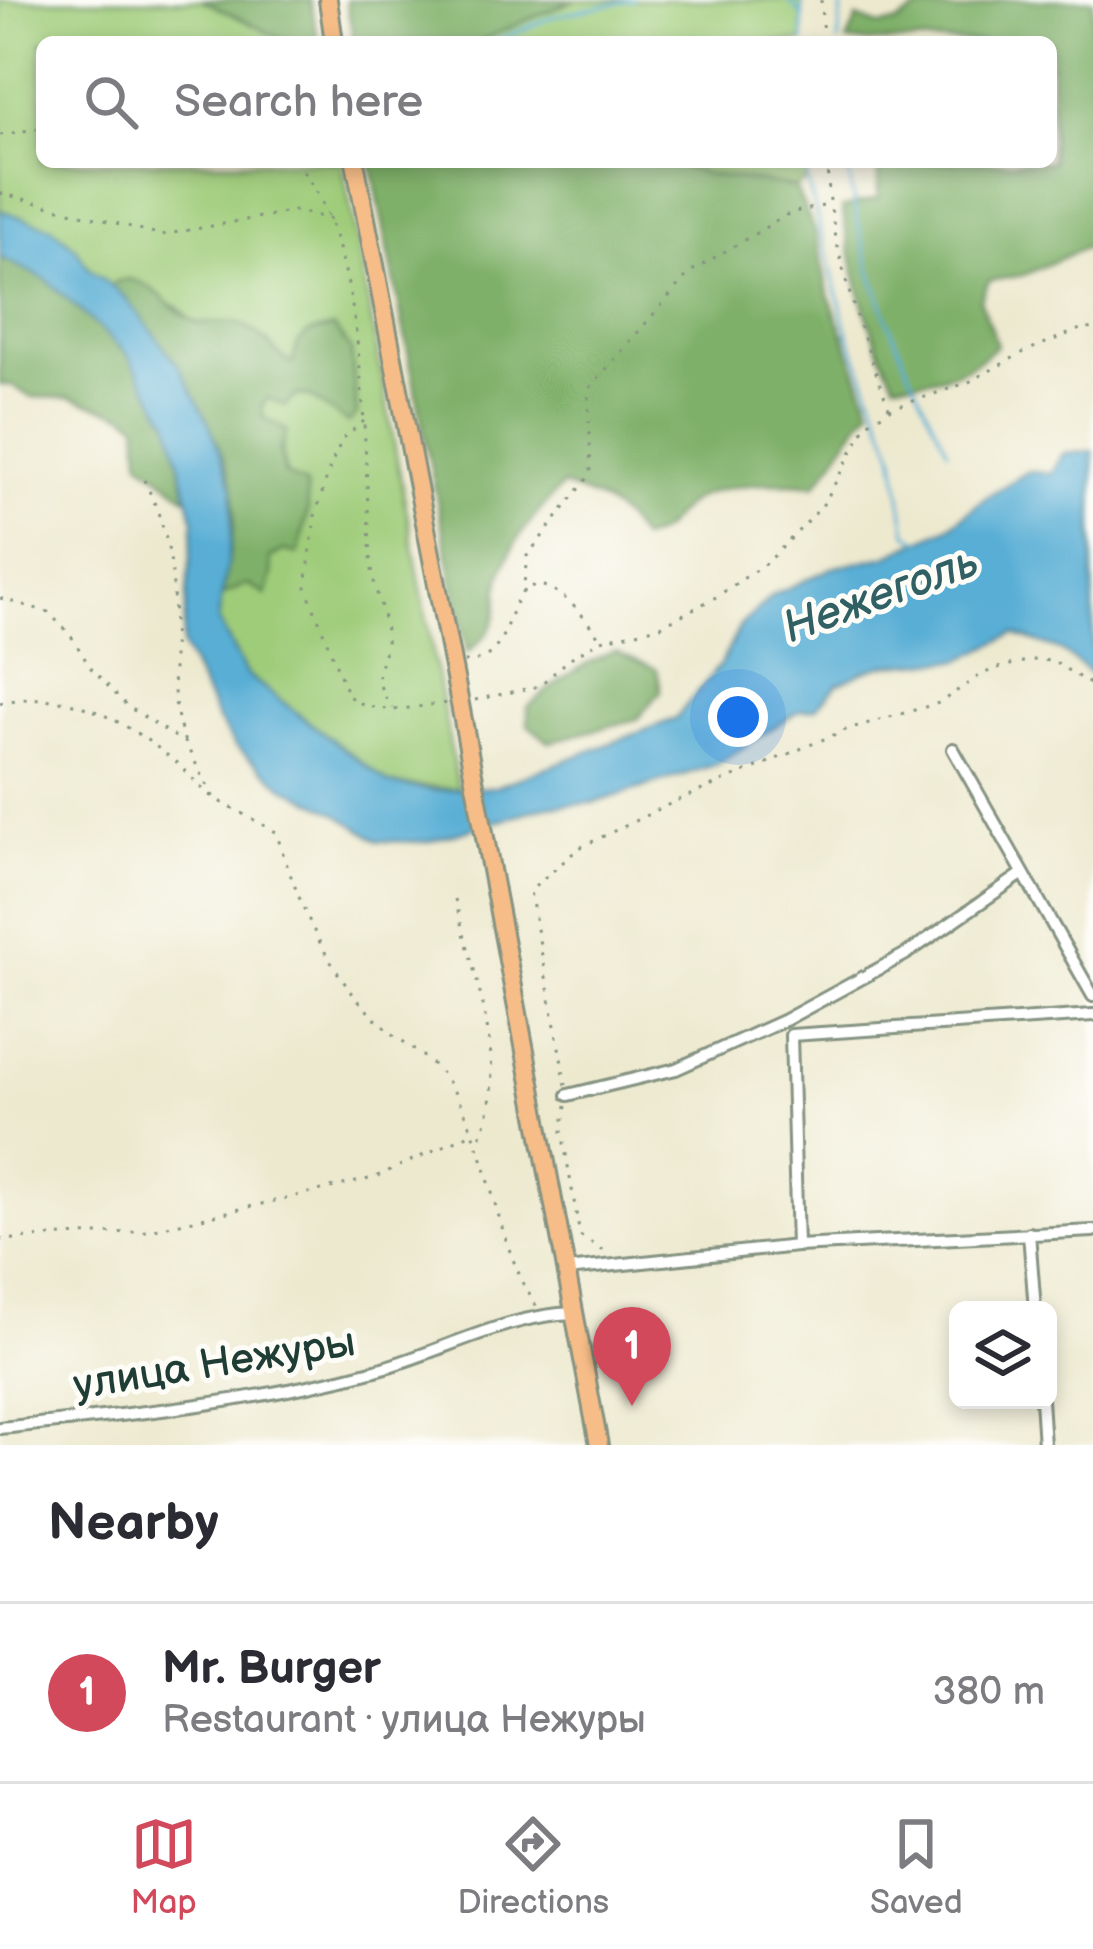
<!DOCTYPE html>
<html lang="en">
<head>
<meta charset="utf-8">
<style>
  body { margin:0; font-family:"Balsamiq Sans",sans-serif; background:#f2f2f3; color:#2b2b33 }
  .controls { position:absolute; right:36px; bottom:36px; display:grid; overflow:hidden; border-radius:18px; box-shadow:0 6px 18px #0003 }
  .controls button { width:108px; height:108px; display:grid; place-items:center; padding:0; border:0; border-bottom:3px solid #e1e1e2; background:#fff; color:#2b2b33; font:60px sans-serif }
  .you { position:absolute; left:738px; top:717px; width:42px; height:42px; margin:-30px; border:9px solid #fff; border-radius:50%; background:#1a73e8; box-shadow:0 0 0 18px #1a73e833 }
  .badge { display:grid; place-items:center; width:78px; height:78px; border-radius:50%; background:#d1495b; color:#fff; font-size:39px; font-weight:700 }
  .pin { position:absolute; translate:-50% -99px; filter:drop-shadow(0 3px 6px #0008) }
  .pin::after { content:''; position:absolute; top:63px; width:42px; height:36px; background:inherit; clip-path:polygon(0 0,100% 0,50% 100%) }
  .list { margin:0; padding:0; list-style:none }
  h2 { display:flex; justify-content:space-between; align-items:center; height:156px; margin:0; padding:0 48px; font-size:51px }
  h2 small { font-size:39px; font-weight:400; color:#7c7c81 }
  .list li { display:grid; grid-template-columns:78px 1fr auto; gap:36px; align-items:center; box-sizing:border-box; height:180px; padding:0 48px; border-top:3px solid #e1e1e2 }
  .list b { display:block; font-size:45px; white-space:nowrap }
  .list p { margin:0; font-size:39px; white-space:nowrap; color:#7c7c81 }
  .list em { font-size:39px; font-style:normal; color:#7c7c81 }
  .icon { flex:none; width:66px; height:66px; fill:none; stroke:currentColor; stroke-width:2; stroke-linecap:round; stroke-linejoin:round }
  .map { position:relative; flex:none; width:1093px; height:1445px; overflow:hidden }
  .search { position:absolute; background:#fff; box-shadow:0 6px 18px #0003; left:36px; right:36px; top:36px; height:132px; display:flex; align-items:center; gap:30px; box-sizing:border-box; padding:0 42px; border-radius:18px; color:#7c7c81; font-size:45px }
  .sheet { height:336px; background:#fff }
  nav { display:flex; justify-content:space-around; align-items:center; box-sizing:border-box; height:168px; border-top:3px solid #e1e1e2; background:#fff; font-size:33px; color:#7c7c81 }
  nav a { display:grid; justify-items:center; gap:6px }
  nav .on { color:#d1495b }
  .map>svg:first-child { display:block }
  .green { fill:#9fcc79; stroke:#5f8456; stroke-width:3 }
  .forest { fill:#7fb069; stroke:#4f764e; stroke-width:3 }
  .water { fill:#58aed5; stroke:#3c7684; stroke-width:3 }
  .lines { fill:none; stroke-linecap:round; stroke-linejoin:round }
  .stream { stroke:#58aed5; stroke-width:3 }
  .street-casing { stroke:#869382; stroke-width:16 }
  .primary-casing { stroke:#869382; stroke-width:22 }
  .path { stroke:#869382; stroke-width:3; stroke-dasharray:3 9; stroke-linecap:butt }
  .street { stroke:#fff; stroke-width:10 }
  .primary { stroke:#f7bd88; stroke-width:16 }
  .primary-bridge-casing { stroke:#869382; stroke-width:22; stroke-linecap:butt }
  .primary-bridge { stroke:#f7bd88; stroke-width:16 }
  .labels { text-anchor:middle; stroke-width:10; stroke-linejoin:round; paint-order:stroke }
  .street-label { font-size:42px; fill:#1f3d34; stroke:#fdfcf7 }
  .water-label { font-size:45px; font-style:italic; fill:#305f64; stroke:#fdfcf7 }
</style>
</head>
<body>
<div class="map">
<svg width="1093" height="1445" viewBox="0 0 1093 1445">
  <rect width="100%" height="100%" fill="#fdfcf7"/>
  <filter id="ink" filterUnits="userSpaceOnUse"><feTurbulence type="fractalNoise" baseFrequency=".00833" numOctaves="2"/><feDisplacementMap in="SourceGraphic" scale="24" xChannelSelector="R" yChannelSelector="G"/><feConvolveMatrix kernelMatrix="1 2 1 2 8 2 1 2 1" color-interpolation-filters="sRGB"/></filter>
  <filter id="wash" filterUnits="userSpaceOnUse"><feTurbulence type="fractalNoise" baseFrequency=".004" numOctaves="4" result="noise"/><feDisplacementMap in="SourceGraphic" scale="48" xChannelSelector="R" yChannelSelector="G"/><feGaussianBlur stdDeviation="2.7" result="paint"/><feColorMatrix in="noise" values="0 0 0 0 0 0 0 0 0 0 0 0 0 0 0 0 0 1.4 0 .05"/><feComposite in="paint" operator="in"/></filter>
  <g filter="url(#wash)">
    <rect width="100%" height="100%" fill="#ede9cf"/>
    <path class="green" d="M0 0H202L288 42H42V162H342L458 789 390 784 246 674 218 620 221 596 247 583 266 594 270 558 284 550 298 554 308 508C290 482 274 463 287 431L263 417 262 405 268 398 309 396 332 411 357 414 350 350 344 339 293 365 280 357 266 340 193 322 178 307 117 281 110 287 89 269 74 247 0 210Z
      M574 0H802L803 42H477Z
      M665 162H807V180L795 187 707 174Z"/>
    <path class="forest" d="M202 0H310L319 42H288Z
      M346 0H574L477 42H354Z
      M1000 0H1093V251L1086 247 1024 275 989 281 980 300 997 345C968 374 935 381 895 382 866 328 852 268 842 208L878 198V162H1051V42H847L857 18 879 26 897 23 919 9 966 11Z
      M371 162H665L707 174 795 187 816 234 828 293 871 409C847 434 838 460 815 485 781 481 712 482 685 506 665 524 670 531 641 540 618 506 600 498 562 486 541 509 518 533 506 562 487 608 514 615 467 653Z
      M0 257 47 280 127 354 170 423 188 499 140 461 138 424 126 415 71 398 30 397 12 385H0Z
      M130 279C161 288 169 309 193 321 206 327 226 319 240 324 262 332 273 353 292 364L298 343 308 333 334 327 351 350 357 414 348 423 309 396 296 395 285 406 268 398 262 405 263 417 287 431 280 450 285 474 306 485 308 508 298 554 284 550 270 558 272 575 266 595 247 584 221 596C227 562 240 518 232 484 220 433 153 316 110 287L117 281Z
      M615 651 657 669 661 691 637 719 549 742 528 725V707C556 682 581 664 615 651Z"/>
    <path class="water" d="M0 210 51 227 75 247 89 269 125 297 179 366 210 425 233 488 231 542 218 620 246 674 390 784 434 790 495 787 675 719 722 662 740 626 773 595 832 568 886 556 950 526 988 496 1029 471 1051 474 1063 454 1093 451V675L1060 650 1014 634 961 660 884 665 865 671 838 684 816 708 799 711 718 764 594 803 547 806 427 842 378 841 338 814 284 787 235 746 218 720 182 646 194 522 170 423 127 354 47 280 0 257Z"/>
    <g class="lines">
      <path class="stream" d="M788 0 803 16
        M802 0 803 42
        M493 42 555 16 633 0
        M838 42 843 0
        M807 162V180L848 334 894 453 907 533 919 540
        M848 162C858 263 901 361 948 450"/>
    </g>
  </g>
  <g filter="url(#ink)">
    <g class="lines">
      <defs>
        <path id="street" d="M953 749 1093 996
          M568 1095 676 1069 785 1020 906 954 1022 874
          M1029 1233 1035 1310
          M797 1246 791 1035 1093 1015
          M567 1270 797 1246 1093 1231
          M1041 1400 1044 1445
          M0 1428C125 1415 251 1403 372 1371 440 1353 504 1315 574 1313"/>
        <path id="primary" d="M328 0 334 42
          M355 162 456 683
          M495 891 599 1445"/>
      </defs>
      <use href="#street" class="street-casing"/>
      <use href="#primary" class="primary-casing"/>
      <path class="path" d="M821 0 823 42
        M0 135 42 128
        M296 162C373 253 361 453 372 569 374 590 384 610 386 631 389 669 364 667 392 708
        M827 162C830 249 859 326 889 408
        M0 193 162 235 295 211 331 219
        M364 421 343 438 331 464 315 516 306 587 348 696 366 706 393 710 448 703
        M144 480C161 514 172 551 173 590 176 642 166 693 185 742
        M523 593 527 556 591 474 588 390 690 272 790 213 828 205
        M0 598 48 612 70 634 90 667 127 706 185 743 214 798 276 832C298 901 326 974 381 1024 403 1044 434 1059 450 1085 493 1154 493 1240 537 1307
        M464 662C502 661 503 630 515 604 538 554 587 619 600 639
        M475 700 539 686 572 657 601 640 659 627 716 597 769 561 812 517 825 502 867 423 890 409 969 382 1026 351 1083 328 1093 329
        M0 703C65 687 123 719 172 759 187 771 197 786 213 797
        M455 899C472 971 514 1075 477 1143
        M566 1085 530 891 579 848 676 801 848 729 939 703 982 674 1001 667 1032 660 1053 661 1093 686
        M566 1106 562 1131 580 1236 607 1253
        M0 1240 146 1231 373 1178 470 1134"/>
      <use href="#street" class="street"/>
      <use href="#primary" class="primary"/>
      <defs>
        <path id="primary-bridge" d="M456 683 495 891"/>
      </defs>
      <use href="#primary-bridge" class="primary-bridge-casing"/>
      <use href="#primary-bridge" class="primary-bridge"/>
    </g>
  </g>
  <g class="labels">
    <g class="street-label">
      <text transform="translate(214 1362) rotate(-9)" y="15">улица Нежуры</text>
    </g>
    <g class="water-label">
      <text transform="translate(880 593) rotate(-20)" y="16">Нежеголь</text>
    </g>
  </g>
</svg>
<div class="controls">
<button><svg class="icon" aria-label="layers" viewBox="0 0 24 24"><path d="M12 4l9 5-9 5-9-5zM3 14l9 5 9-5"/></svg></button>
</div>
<div class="you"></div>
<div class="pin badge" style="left:632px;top:1406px">1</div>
<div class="search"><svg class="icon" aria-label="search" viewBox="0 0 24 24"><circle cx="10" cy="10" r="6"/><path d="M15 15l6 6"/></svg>Search here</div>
</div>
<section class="sheet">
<h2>Nearby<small></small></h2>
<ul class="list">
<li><span class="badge">1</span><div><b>Mr. Burger</b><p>Restaurant · улица Нежуры</p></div><em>380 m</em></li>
</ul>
</section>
<nav>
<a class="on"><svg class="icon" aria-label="map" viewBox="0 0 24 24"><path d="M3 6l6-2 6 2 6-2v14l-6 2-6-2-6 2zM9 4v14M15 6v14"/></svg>Map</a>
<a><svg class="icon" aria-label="directions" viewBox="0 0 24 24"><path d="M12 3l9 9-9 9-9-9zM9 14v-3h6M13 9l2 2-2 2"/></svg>Directions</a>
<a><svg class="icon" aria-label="saved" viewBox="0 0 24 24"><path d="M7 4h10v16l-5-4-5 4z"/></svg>Saved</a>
</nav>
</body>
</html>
